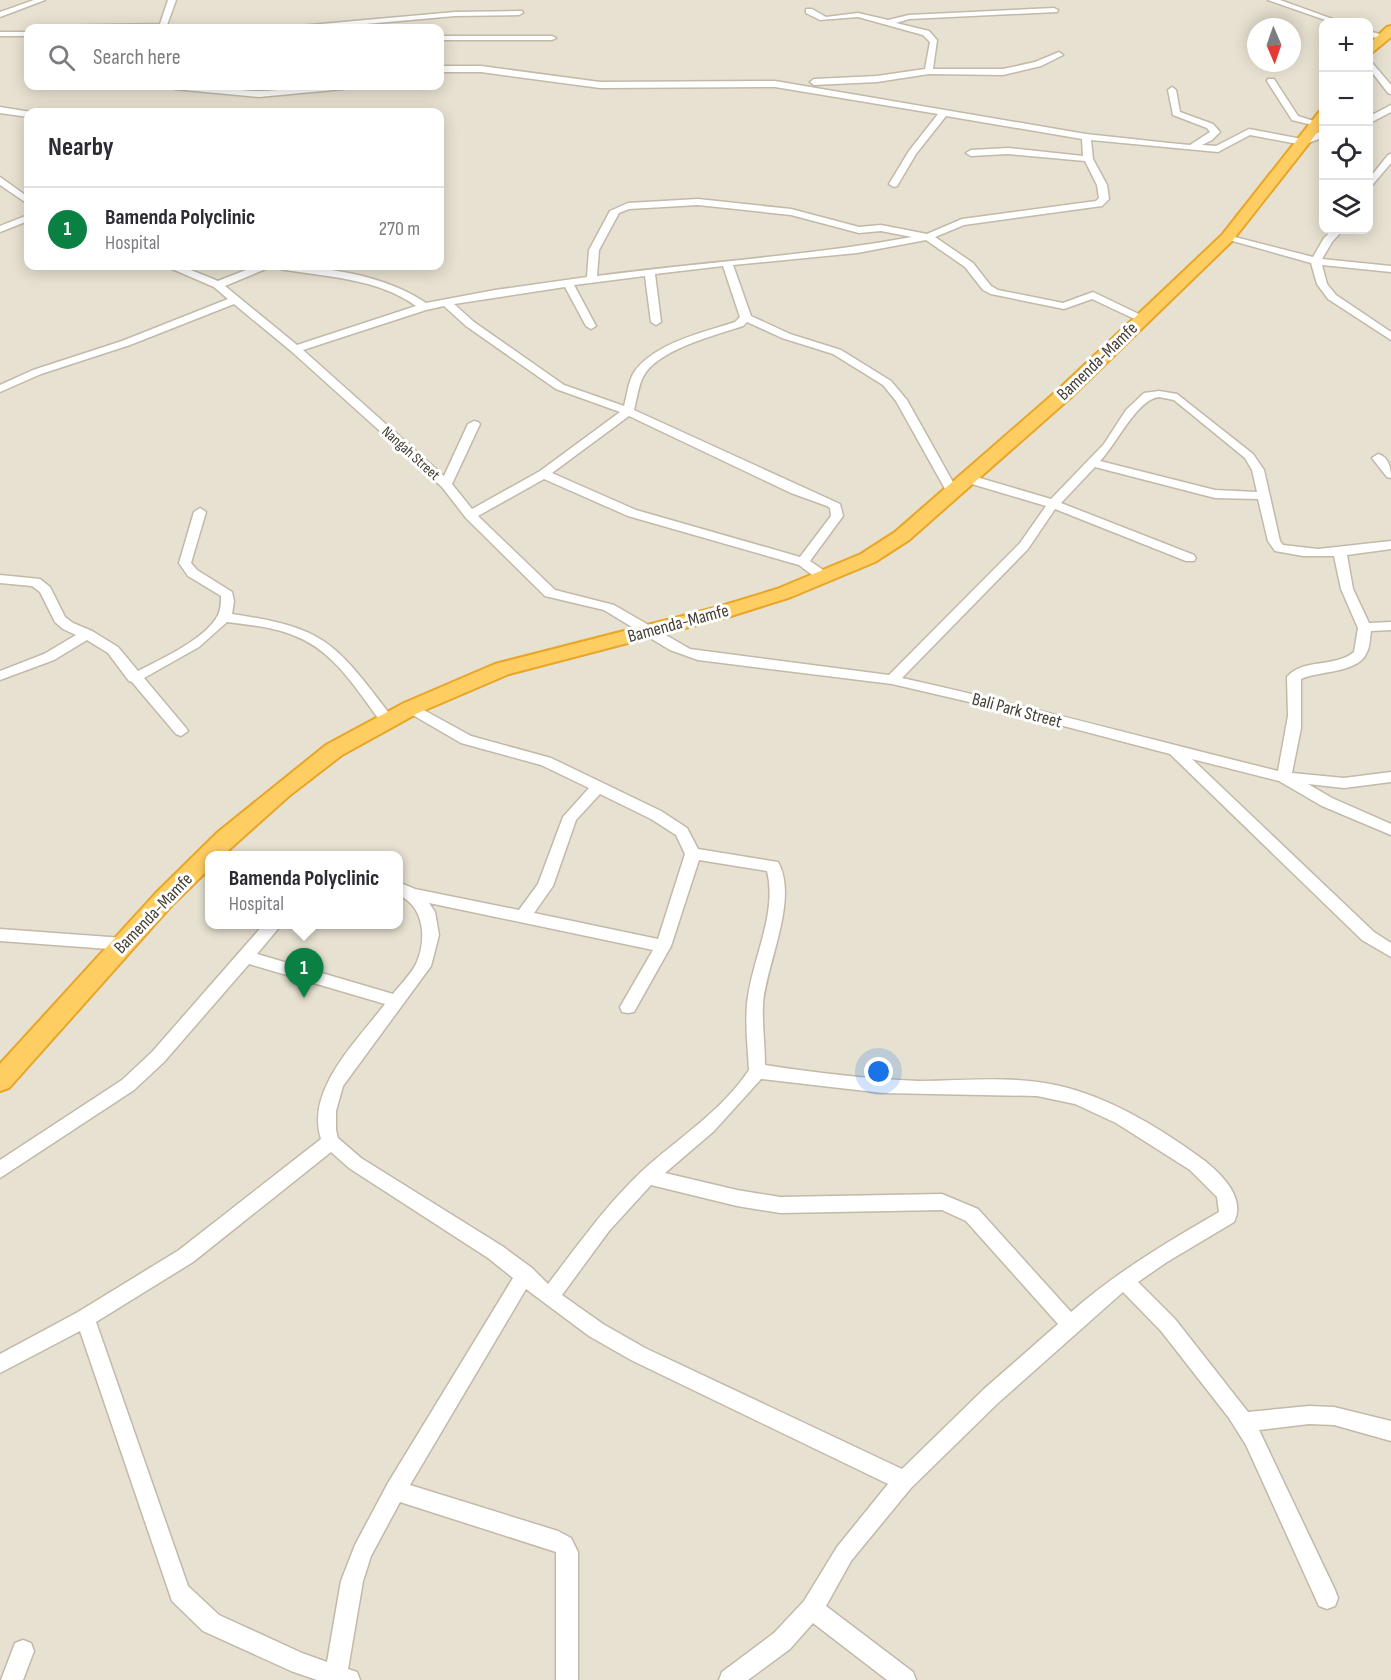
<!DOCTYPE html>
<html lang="en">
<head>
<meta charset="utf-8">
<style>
  body { margin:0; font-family:"Sofia Sans Condensed",sans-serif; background:#f2f2f3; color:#2b2b33 }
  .controls { position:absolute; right:18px; top:18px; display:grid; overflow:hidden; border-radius:12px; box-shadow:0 3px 15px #0003 }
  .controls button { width:54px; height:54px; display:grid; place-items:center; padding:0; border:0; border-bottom:2px solid #e1e1e2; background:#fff; color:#2b2b33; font:30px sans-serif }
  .compass { position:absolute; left:1247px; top:18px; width:54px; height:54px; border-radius:50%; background:#fff; box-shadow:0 3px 15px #0003; rotate:178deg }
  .you { position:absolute; left:879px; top:1072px; width:21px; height:21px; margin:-15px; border:4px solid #fff; border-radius:50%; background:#1a73e8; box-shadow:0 0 0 9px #1a73e833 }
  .badge { display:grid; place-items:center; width:39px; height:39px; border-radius:50%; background:#0b8043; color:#fff; font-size:20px; font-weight:700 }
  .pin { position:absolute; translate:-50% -50px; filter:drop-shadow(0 2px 3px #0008) }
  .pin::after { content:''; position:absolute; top:32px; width:21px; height:18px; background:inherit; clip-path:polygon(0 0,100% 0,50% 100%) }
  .popup { position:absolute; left:205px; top:851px; width:198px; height:78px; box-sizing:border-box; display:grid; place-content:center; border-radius:12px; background:#fff; filter:drop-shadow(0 2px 4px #0005); font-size:20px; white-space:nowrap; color:#7c7c81 }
  .popup b { font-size:22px; color:#2b2b33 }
  .popup::after { content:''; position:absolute; left:50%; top:100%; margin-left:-12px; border:12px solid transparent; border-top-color:#fff }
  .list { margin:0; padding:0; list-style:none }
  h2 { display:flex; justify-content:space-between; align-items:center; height:78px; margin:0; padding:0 24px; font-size:26px }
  h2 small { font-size:20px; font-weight:400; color:#7c7c81 }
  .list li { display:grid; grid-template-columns:39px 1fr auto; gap:18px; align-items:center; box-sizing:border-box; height:84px; padding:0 24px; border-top:2px solid #e1e1e2 }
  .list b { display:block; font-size:22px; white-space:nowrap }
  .list p { margin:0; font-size:20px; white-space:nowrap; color:#7c7c81 }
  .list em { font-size:20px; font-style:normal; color:#7c7c81 }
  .icon { flex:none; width:33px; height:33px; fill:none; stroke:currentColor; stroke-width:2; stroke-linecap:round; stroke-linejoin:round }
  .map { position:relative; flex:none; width:1391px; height:1680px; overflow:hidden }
  .search { position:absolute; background:#fff; box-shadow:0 3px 15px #0003; left:24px; top:24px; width:420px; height:66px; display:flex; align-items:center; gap:15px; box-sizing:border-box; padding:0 21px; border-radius:12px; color:#7c7c81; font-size:22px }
  .panel { position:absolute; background:#fff; box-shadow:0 3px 15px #0003; left:24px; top:108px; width:420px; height:162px; border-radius:12px }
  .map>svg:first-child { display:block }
  .residential { fill:#e7e1d1; fill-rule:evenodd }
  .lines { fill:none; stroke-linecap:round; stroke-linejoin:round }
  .minor-casing { stroke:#c2b9a8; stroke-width:3 }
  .highway-casing { stroke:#e8a528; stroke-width:4 }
  .minor { fill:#fff; fill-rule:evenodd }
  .highway { fill:#ffce62; fill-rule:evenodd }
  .labels { text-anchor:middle; stroke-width:6; stroke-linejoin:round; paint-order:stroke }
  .far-street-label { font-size:15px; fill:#453e33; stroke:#fff }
  .street-label { font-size:18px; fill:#453e33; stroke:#fff }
</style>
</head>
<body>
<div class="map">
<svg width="1391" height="1680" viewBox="0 0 1391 1680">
  <rect width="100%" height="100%" fill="#f3eee3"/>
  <path class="residential" d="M0 0H1391V1680H0ZM1324 22H1368V230H1324ZM1256 27H1292V63H1256ZM28 28H440V86H28ZM28 112H440V266H28ZM210 856H398V924H210Z"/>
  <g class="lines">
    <defs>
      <path id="minor" d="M34 0H45L0 17V12Z
        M168 0H176L167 25 172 28H42L46 26 160 24Z
        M1268 0H1280L1341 22H1331Z
        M1054 8 1058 10 1057 12 909 19 896 23 929 31 937 40 933 69H1003L1035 62 1059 52 1063 55 1041 66 1003 75 929 74 877 82 814 85 810 82 814 79 877 76 925 69 930 42 923 35 858 17 820 20 806 13V9H812L826 17 858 13 888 20 909 15Z
        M522 11 523 13 519 15 455 16 321 28H295L299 26 455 12Z
        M1368 31 1388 36 1389 38 1385 40 1368 36Z
        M0 32H28V36H0Z
        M440 36H552L556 38 552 40H440Z
        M1368 58 1391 85V94L1388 93 1368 67Z
        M440 66H481L600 82 775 81 1086 134 1169 143 1190 145 1210 132 1207 128 1173 115 1168 90 1172 87 1176 90 1180 112 1213 124 1220 132 1212 140 1202 145 1216 146 1249 129 1302 139 1324 130V137L1303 145 1250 135 1218 152 1091 140 1093 159 1107 185 1109 199 1102 206 964 225 935 237 973 263 991 286 998 290 1063 303 1093 292 1145 317V321L1141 322 1092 299 1064 309 991 294 983 290 965 267 926 240 857 253 733 265 751 316 790 334 841 350 891 381 907 400 959 493 953 497 949 496 896 401 883 385 833 354 782 338 747 322 743 326C716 335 656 350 643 377 638 387 637 399 634 410L840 504 843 516 810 561 829 574 830 577 829 580H819L799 565 628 516 544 479 478 516 555 590 614 605 690 649 889 675 1020 543 1046 506 965 482V476H973L1051 499 1104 444 1126 410 1144 393 1159 391 1177 394 1253 454 1264 470 1280 541 1283 545 1318 549 1391 541V549L1347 555 1353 589 1369 623 1391 622V630L1371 631C1370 638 1370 648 1366 654 1357 673 1318 671 1301 679V728L1292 773 1344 778 1391 772V782L1344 788 1308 784 1332 798 1391 824V835L1322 806 1279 781 1192 759 1374 932 1391 943V957L1362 940 1170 754 995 708 892 684 698 660 670 650 604 610 545 596 466 518 442 487 291 351 234 304 130 345 41 374 0 392V385L33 370 122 341 228 299 214 287 170 268 169 266H181L218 281 256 266H269L268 268 225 286 297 345 416 306C377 278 326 277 280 269L275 266C324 266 385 275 426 303L495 290 587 277 589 250 610 211 628 203 698 199 791 209 859 227 881 225 927 234 962 219 1096 201 1099 198 1097 185 1085 161 1008 154 971 156 966 153 971 150 1008 148 1083 156 1082 139 946 116 916 154 897 186 894 187 889 184 909 151 938 114 775 87 600 88 481 72H440ZM698 205 791 215 859 233 881 231 912 237C808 256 702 262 597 276L599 250 619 213 629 209ZM723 266 740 317 735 322C704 332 651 344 633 374 628 383 627 396 624 406L564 385 474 322 454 304 565 287 586 326 591 329 596 326 574 285 645 276 651 322 656 325 661 322 655 274ZM444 306 466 326 556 389 620 412 540 471 472 509 452 484 480 424 478 422 474 421 468 424 444 476 303 350 426 310ZM1159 397 1174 400 1245 458 1252 470 1257 492 1215 490 1100 461C1116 445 1137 399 1159 397ZM629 416 791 493 827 506 830 508 831 516 800 557 636 510 552 473ZM1095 467 1215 498 1258 499 1268 541 1275 551 1303 556H1334L1341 589 1358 628 1354 652C1335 668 1303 658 1287 677L1288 716 1278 771C1153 740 1028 706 902 678L1028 549 1055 509 1186 561H1194L1196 558 1194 555 1061 503Z
        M1268 79H1274L1298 116 1320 123V127L1292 120 1267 81Z
        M170 86C199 83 229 91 259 91 289 91 319 83 348 86L344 89 259 97 174 89Z
        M1391 105V112L1368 124V117Z
        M0 107 31 112H28V117L0 113Z
        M1391 154V163L1368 190V180L1388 155Z
        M0 177 28 197V204L0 185Z
        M28 215V221L0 232V226Z
        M1333 230H1343L1332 242 1322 259 1391 266V272L1322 265 1327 284 1336 295 1391 332V340L1328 299 1317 284 1311 263 1222 238 1227 235 1313 257 1324 238Z
        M1378 454C1389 457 1391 468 1391 478L1387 477 1372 458Z
        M200 508 206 512 191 563 197 570 232 592 234 601 232 614C327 628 335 643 392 717L394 720 392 723H382C357 691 335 651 295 636 274 627 250 625 227 622L199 647 144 678 186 728 188 731 181 736 176 734 132 682 129 681 108 653 87 640 54 660 0 680V671L44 654 76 635 63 629 55 622 40 592 32 586 0 583V575L40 579 50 587 65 617 73 623 92 631 118 647 138 671C161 659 206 639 218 615 221 609 221 602 221 596L188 576 179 563 194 512Z
        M411 703 471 736 551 758 661 811 687 828 698 849 778 862C799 899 766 964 763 1004 762 1024 765 1045 765 1065 816 1073 868 1079 919 1081 966 1081 1014 1075 1060 1086 1112 1098 1163 1130 1205 1161 1222 1175 1246 1198 1234 1222L1167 1262 1138 1282 1175 1319 1248 1412 1309 1406 1334 1407 1391 1421V1441L1334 1425 1309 1424 1259 1430 1335 1590 1338 1598 1335 1606 1327 1609 1319 1606 1246 1445 1229 1418 1161 1331 1123 1292 998 1403 911 1488 851 1561 826 1606 913 1672 916 1680H887L813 1623 790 1649 748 1680H719L722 1672 774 1633 804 1601 837 1547 888 1484 631 1360 589 1336 526 1289 410 1485 558 1531 571 1538 578 1552V1680H556V1552L400 1502 371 1556 363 1581 348 1669 357 1672 360 1680H317L291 1671 203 1631 172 1601 80 1331 0 1373V1354L78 1312 179 1250 321 1139C305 1090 357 1041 385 1004L249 964 164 1062 134 1090 0 1178V1160L122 1080 152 1052 264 924H282L257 954 393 994C400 985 411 974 416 964 427 940 425 906 398 895V882L415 889 519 910 538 884 563 817 589 788 541 765 461 743 406 711 404 708 406 705ZM600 794 651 819 676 835 685 854 658 939 534 913 553 886 576 820ZM699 860 767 871C778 914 751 961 747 1004 745 1026 748 1049 749 1070 722 1111 677 1139 642 1171 606 1205 578 1245 548 1284L532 1268 502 1246 361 1158 338 1138 336 1130V1111L343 1086 431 966 439 935 435 912 429 903 653 950 620 1007 622 1012 628 1013 634 1012 671 946ZM761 1079 883 1093 1037 1096 1075 1104 1116 1123 1190 1170 1217 1197 1219 1212C1167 1242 1117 1272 1071 1312L978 1209 942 1194 780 1197 737 1190 665 1173 714 1131ZM331 1152 349 1168 488 1258 513 1278 388 1483 355 1545 341 1581 327 1662 302 1653 219 1615 188 1586 96 1322 193 1262ZM651 1185 737 1206 780 1213 942 1210 966 1221 1058 1324 984 1389 902 1469 645 1348 603 1324 562 1295 609 1231Z
        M0 929 123 938 129 940 131 944 129 948 123 950 0 941Z
        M23 1640 31 1643 34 1651 23 1680H1L15 1643Z"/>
      <path id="highway" d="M1391 26V37L1368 56V45L1387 27Z
        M1324 111V124L1232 241 1070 398 909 540 875 562 791 597 731 616 509 674 418 713 342 755 289 796 222 856H210V868L172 905 9 1088 0 1091V1064L156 893 218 832 326 745 404 703 495 664 718 607 777 589 861 554 895 532 1058 390 1222 235 1319 112Z"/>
    </defs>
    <use href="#minor" class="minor-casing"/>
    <use href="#highway" class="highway-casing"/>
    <use href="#minor" class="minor"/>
    <use href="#highway" class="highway"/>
  </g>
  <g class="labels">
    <g class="far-street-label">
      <text transform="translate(411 453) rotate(42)" y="5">Nangah Street</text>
    </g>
    <g class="street-label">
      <text transform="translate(1097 361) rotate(-44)" y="6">Bamenda-Mamfe</text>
      <text transform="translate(678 623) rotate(-15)" y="6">Bamenda-Mamfe</text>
      <text transform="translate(1017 710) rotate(15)" y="6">Bali Park Street</text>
      <text transform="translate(153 913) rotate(-46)" y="6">Bamenda-Mamfe</text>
    </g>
  </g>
</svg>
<div class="controls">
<button>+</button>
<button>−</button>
<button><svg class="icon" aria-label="locate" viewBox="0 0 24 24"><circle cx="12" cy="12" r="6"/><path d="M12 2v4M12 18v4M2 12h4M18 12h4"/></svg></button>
<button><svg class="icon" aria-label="layers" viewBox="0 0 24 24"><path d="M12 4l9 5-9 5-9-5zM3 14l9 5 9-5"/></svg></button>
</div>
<svg class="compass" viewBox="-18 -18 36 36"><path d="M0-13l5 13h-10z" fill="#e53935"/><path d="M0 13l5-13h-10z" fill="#7c7c81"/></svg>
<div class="you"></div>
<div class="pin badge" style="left:304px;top:998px">1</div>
<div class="popup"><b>Bamenda Polyclinic</b>Hospital</div>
<div class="search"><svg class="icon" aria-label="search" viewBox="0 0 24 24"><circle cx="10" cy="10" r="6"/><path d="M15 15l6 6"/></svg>Search here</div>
<section class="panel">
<h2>Nearby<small></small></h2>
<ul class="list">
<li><span class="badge">1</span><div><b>Bamenda Polyclinic</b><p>Hospital</p></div><em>270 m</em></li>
</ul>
</section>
</div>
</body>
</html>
